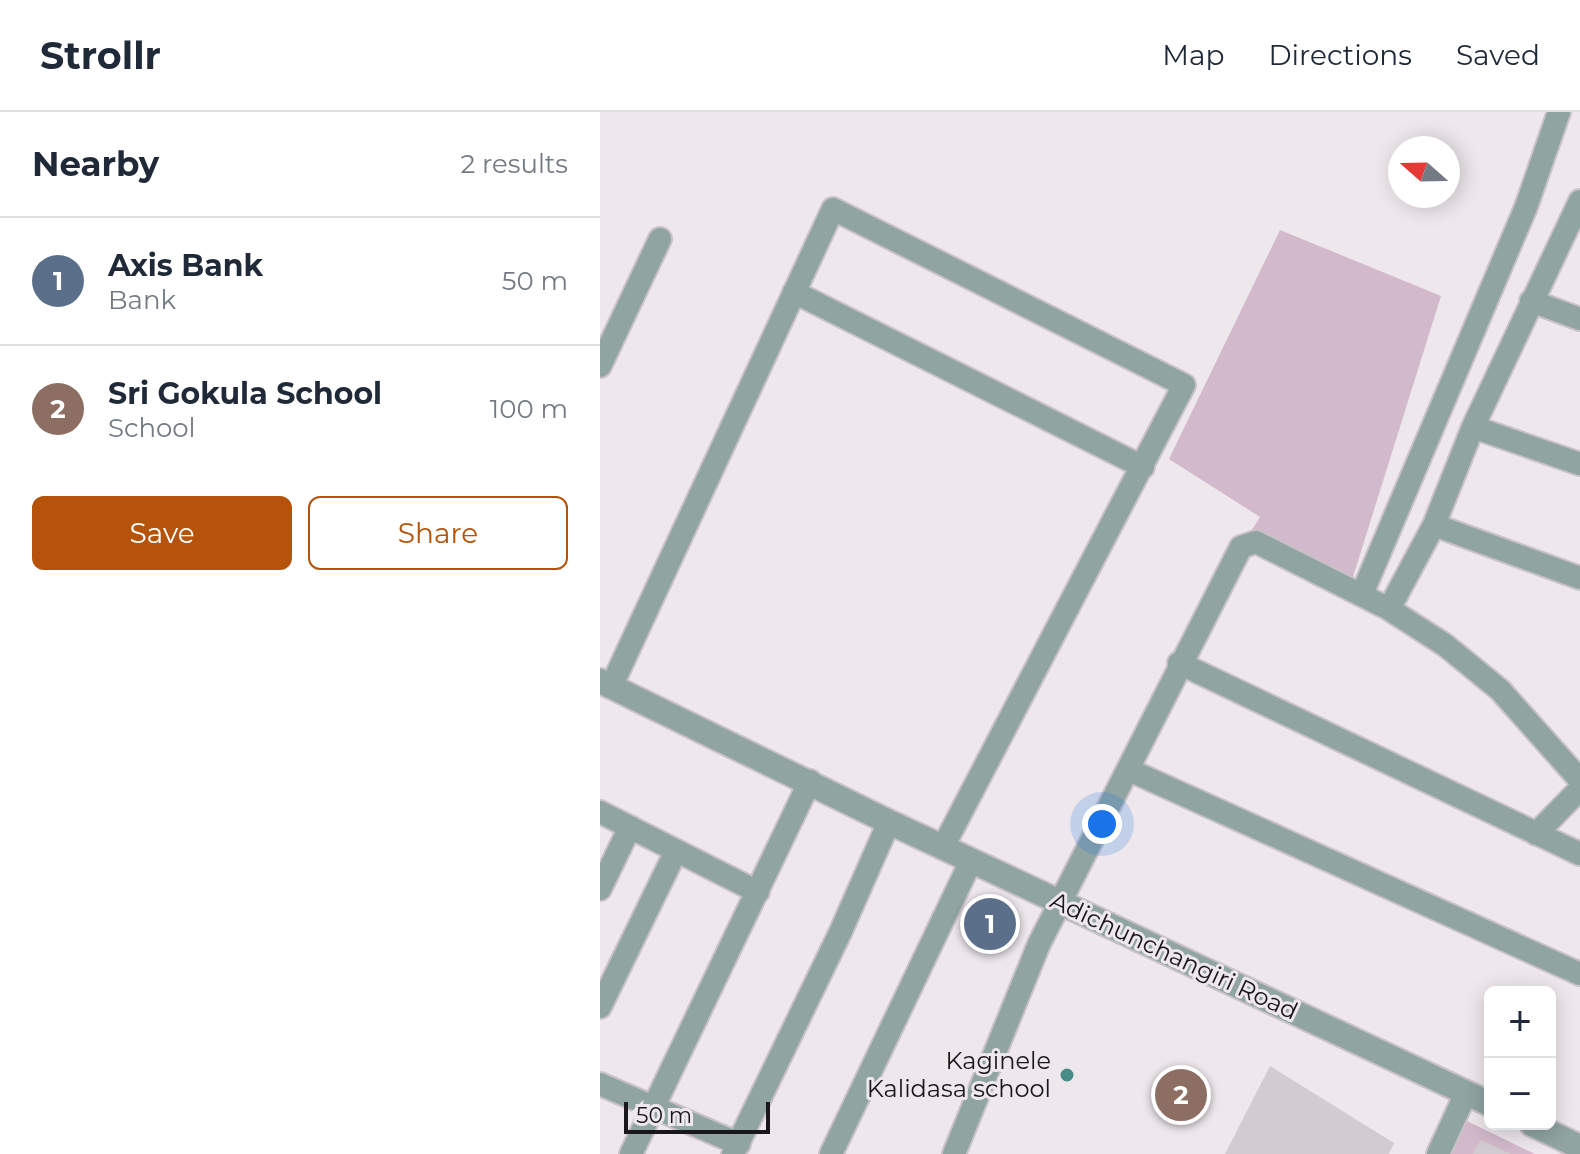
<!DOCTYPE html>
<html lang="en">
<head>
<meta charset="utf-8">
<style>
  body { margin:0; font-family:Montserrat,sans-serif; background:#f2f2f3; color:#1f2937 }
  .controls { position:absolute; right:24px; bottom:24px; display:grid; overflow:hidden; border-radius:12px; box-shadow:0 4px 20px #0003 }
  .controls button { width:72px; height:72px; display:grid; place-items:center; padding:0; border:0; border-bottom:2px solid #e0e1e3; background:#fff; color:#1f2937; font:40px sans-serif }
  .compass { position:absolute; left:788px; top:24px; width:72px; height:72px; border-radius:50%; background:#fff; box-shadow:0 4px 20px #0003; rotate:290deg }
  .scale { position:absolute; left:24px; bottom:20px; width:146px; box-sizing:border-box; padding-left:8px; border:4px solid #191719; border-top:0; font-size:22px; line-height:28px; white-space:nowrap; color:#191719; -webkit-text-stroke:6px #eee8ec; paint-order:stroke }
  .you { position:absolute; left:502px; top:712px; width:28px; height:28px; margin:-20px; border:6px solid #fff; border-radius:50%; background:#1a73e8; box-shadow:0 0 0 12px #1a73e833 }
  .badge { display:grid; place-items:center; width:52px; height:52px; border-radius:50%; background:#b45309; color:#fff; font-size:26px; font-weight:700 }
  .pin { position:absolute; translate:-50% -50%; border:4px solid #fff; box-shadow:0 2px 8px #0006 }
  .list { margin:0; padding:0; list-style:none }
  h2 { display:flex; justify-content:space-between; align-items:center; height:104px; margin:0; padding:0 32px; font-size:34px }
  h2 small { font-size:26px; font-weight:400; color:#747a83 }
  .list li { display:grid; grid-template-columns:52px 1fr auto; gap:24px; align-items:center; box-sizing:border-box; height:128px; padding:0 32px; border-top:2px solid #e0e1e3 }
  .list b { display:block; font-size:30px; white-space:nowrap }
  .list p { margin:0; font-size:26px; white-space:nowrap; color:#747a83 }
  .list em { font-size:26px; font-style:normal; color:#747a83 }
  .actions { display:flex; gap:16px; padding:24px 32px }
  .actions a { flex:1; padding:18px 0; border:2px solid #b45309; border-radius:12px; text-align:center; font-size:28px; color:#b45309 }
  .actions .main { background:#b45309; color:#fff }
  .map { position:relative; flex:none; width:980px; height:1042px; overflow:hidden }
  header { display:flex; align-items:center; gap:48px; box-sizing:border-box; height:112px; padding:0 40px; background:#fff; border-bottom:2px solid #e0e1e3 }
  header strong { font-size:38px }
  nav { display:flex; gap:44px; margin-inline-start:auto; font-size:28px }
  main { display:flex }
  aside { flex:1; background:#fff }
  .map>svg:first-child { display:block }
  .green { fill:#d2b9cb }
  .building { fill:#d2ccd0 }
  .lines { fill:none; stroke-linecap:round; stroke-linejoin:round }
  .minor-casing { stroke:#c8c2c6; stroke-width:26 }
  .tertiary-casing { stroke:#c8c2c6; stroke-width:28 }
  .minor { stroke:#90a4a2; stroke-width:22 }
  .tertiary { stroke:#90a4a2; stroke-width:24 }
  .poi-dot { fill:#468d88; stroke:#eee8ec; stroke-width:3 }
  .labels { text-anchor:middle; stroke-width:6; stroke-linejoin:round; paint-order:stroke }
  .street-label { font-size:24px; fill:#191719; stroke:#eee8ec }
  .poi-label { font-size:24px; fill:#191719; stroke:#eee8ec; text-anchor:end }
</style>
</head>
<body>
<header>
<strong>Strollr</strong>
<nav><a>Map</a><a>Directions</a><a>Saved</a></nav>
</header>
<main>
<aside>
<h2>Nearby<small>2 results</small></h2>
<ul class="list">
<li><span class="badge" style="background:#5c6f8a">1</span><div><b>Axis Bank</b><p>Bank</p></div><em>50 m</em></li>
<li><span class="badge" style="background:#8d6e63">2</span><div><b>Sri Gokula School</b><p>School</p></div><em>100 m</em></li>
</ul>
<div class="actions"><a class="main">Save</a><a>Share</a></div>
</aside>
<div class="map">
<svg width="980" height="1042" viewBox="0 0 980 1042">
  <rect width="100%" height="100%" fill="#eee8ec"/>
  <path class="green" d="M680 118 841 184 753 465 650 421 660 405 569 347Z
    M865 1008 935 1042H850Z"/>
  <path class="building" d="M383 797 403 808 398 830 376 816Z
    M670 954 794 1031 789 1042H625Z
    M880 1028 911 1042H873Z"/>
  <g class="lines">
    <defs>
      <path id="minor" d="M980 89 873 315 834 413 789 497 845 533 900 578 980 668
        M194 180 543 355
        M931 189 980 207
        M0 254 60 127
        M873 315 980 352
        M834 413 980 466
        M762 482 926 95 959 0
        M579 551 980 742
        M11 575 233 97 584 273 343 735
        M529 658 980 862
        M0 700 158 780
        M936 722 980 677
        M0 777 30 715
        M0 895 76 739
        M0 972 139 1032
        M31 1042 210 669
        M133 1042 240 821 289 710
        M231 1042 371 749
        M354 1042 439 832 641 435 656 430 789 497
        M838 1042 866 981"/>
      <path id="tertiary" d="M0 569 289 710 890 992
        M932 1012 980 1035"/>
    </defs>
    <use href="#minor" class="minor-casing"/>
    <use href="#tertiary" class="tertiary-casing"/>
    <use href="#minor" class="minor"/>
    <use href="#tertiary" class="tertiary"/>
  </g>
  <circle class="poi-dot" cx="467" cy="963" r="8"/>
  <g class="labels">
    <g class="street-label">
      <text transform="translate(574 844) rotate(25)" y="8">Adichunchangiri Road</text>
    </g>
    <g class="poi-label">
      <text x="451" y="957">Kaginele<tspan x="451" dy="28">Kalidasa school</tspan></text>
    </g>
  </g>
</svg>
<div class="controls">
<button>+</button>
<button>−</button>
</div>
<svg class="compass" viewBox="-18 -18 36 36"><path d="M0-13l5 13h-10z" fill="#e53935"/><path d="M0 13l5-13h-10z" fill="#747a83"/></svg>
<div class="scale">50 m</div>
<div class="you"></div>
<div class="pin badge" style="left:390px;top:812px;background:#5c6f8a">1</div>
<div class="pin badge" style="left:581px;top:983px;background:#8d6e63">2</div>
</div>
</main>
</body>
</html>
